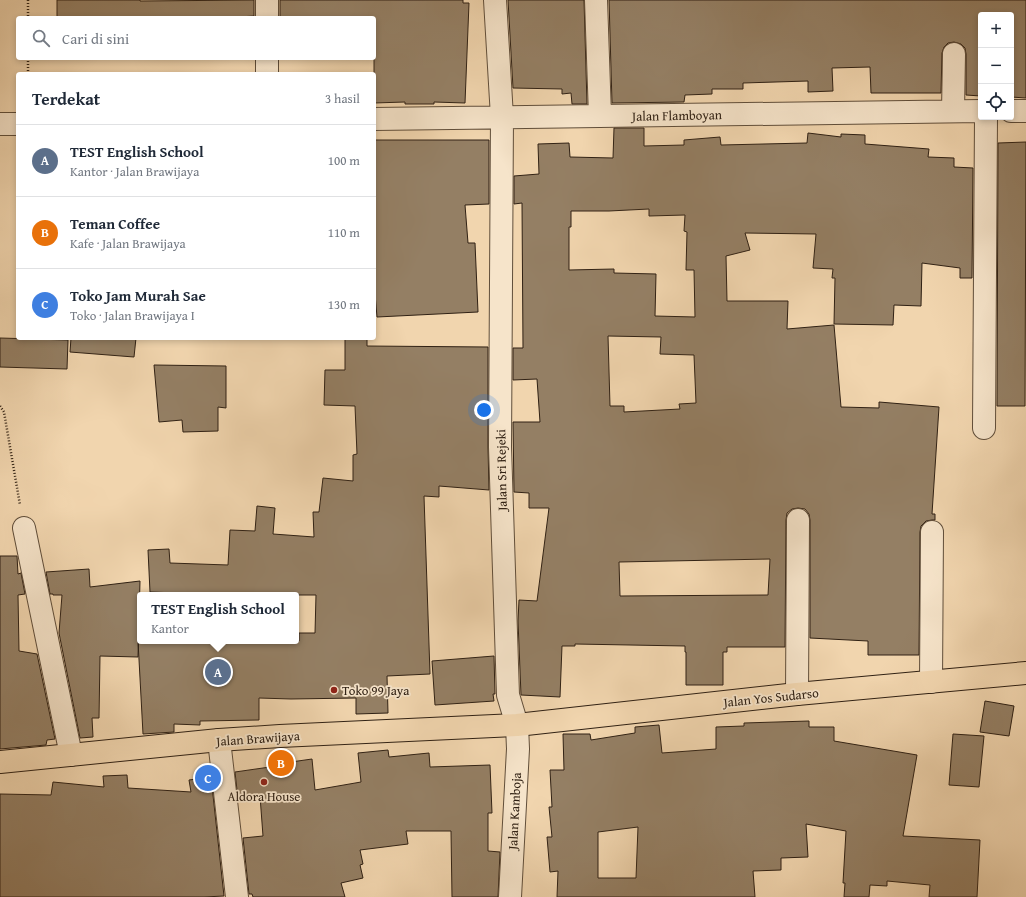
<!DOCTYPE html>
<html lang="id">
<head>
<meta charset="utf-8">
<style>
  body { margin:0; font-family:"Gentium Book Plus",serif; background:#f2f2f3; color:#1f2937 }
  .controls { position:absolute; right:12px; top:12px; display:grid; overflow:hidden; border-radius:4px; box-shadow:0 2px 6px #0003 }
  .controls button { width:36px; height:36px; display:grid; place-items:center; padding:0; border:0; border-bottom:1px solid #e0e1e3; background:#fff; color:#1f2937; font:20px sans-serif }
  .you { position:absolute; left:484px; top:410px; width:14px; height:14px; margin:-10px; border:3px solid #fff; border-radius:50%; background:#1a73e8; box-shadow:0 0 0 6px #1a73e833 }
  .badge { display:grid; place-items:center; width:26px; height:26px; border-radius:50%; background:#8f2418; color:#fff; font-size:13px; font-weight:700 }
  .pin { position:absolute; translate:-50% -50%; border:2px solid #fff; box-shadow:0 1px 4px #0006 }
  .popup { position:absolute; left:137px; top:592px; width:162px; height:52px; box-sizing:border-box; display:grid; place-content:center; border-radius:4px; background:#fff; filter:drop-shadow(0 1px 3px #0005); font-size:13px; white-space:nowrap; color:#747a83 }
  .popup b { font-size:15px; color:#1f2937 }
  .popup::after { content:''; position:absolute; left:50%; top:100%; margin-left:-8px; border:8px solid transparent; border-top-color:#fff }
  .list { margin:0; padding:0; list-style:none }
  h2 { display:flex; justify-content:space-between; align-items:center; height:52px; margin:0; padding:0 16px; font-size:17px }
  h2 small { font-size:13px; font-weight:400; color:#747a83 }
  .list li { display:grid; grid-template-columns:26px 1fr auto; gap:12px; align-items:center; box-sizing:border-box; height:72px; padding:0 16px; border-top:1px solid #e0e1e3 }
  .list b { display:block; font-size:15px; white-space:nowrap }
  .list p { margin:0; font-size:13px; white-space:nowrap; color:#747a83 }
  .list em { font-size:13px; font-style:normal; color:#747a83 }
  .icon { flex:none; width:22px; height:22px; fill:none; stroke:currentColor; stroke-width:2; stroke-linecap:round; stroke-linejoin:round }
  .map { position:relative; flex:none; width:1026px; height:897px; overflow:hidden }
  .search { position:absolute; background:#fff; box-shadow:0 2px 6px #0003; left:16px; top:16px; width:360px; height:44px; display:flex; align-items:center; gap:10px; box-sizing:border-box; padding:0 14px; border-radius:4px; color:#747a83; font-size:15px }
  .panel { position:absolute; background:#fff; box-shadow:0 2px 6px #0003; left:16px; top:72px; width:360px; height:268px; border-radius:4px }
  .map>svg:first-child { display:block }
  .building { fill:#947f64; stroke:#302114; fill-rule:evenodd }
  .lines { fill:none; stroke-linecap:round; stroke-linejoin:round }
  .minor-casing { stroke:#604e3a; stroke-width:24 }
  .major-casing { stroke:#302114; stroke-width:24 }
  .path { stroke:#302114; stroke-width:2.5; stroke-dasharray:1 2; stroke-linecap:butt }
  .minor { stroke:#f6e4ca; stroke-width:22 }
  .major { stroke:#f1d5ae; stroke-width:22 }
  .poi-dot { fill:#8f2418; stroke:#f6e4ca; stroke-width:1.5 }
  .labels { text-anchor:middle; stroke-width:3.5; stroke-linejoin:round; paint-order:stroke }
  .street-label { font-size:13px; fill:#302114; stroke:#f6e4ca }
  .poi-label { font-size:13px; fill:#302114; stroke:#f6e4ca; text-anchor:start }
</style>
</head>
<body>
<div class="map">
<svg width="1026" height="897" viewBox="0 0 1026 897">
  <rect width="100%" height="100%" fill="#f1d5ae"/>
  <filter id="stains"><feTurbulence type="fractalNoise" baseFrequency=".005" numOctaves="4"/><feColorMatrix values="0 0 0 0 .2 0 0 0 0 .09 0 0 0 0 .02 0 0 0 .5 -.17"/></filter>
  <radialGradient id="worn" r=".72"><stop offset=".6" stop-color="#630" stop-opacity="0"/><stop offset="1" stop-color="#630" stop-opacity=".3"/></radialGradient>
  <path class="building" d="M57 0H140V1L254 0V16L224 18H57Z
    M280 0H463V3H469L465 103 434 102V104H405V102L374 103V18H280Z
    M508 0H584L587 104H572L571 93 562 94V89L513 88Z
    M609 0H1026V98L1011 97V15H981V96L966 95V54L965 48 961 44 954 42 948 43 944 47 942 53 941 93H871L870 67 832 68 833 91 808 92V81L743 83V89H712V94L685 95 684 102 612 103Z
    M614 128H644V146L684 145V140L720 137 721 145 807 143 808 133 841 137V134L865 135V144L929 149 928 157 954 158V167L973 168 972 278H960V268L922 263 921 306 894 305 893 325 834 324 835 278H832L833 269 813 268 816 234 745 233 750 250 726 256 727 301H788L787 329 834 325 841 407 879 408V402L939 407 932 514H935V520H932L926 521 921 526 920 532 919 655H868V641L810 638V520L809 514 805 509 798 508 792 509 787 513 786 520 785 647H727V652H723V685H686V652H685V646L575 644V646H562L560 697 521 695 518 621 519 600 537 601 549 508H529V493L514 492 513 422H540L537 379 513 380V348H523L522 203 514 204V176L539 174 538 144 569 143 570 157 613 158ZM649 209V216L685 215 684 231 687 232 686 270H694L695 317 655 316 656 274 614 273V269L569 270V227H571V211H609ZM608 336 661 337 660 354 694 355 696 403 679 404 680 409 624 412V406H610ZM770 559 768 595 620 596 619 562Z
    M374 140H489V204L465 205 468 243H475L478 312 377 317 374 282Z
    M1026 142 1025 406H997L998 143Z
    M0 338 68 340 67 369 0 367Z
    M71 338H136L134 357 70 352Z
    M345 338H367V346L488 347V447L489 490 439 486V497L424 496 430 674 387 676 388 713 356 714V698L291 699 259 698V720L200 721V725L174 724V732L143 734 138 641H299V633H315L316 595H233L150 592 148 550 169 549 170 563 228 565 230 530 255 531 257 506 275 508 273 534 314 537 313 512H319L323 478 353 481V455L357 454 355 406 324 405 325 370H345Z
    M154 365 226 366V408L218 407V431L183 432 182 420 159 422Z
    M0 556H17L18 574 21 573 25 594 18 595 19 651 37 654 55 739 47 740 46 745 0 749Z
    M89 569 90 587 140 581 138 657 100 656 99 718H92L93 737 80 738 59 633 62 595H53V594H50L46 572Z
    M494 656 495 694H493L494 701 435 705 432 661Z
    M985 701 1014 706 1009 736 980 732Z
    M809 721V727H834V741L917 755 903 836 980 840 977 897H929L930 885 887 881V886L870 885 869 897H844L845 883H843L846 831 806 824 808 857 781 858V870L753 871 755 897H557L558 871 550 872 547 837H552L549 807H552L550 770H564L563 734H590L591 740 635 733V727L659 725 662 753 716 749V727L744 726V723ZM638 827 636 878H598V832Z
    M953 734 984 736 979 787 949 785Z
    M388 750 389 757 429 753 430 767 490 765 492 813H488V851L500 852 498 897H452L451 831H406L408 844 360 850 363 864 360 865 363 878 341 883 345 897H253L252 894H249L243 838 263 836 260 796 238 799 235 772 291 764V762L312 759 315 790 361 782 358 753Z
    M127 775 128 788 191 792 189 780 211 777 224 896 204 897H0V794L51 795 53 782 104 787 103 776Z"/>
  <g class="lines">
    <defs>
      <path id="minor" d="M495 0 502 117 500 447 508 695 517 725 518 749 510 897
        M596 0 600 116
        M267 18V0
        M267 74V58
        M953 111 954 54
        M1011 111H1026
        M374 119 981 111
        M0 124H18
        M984 428 986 117
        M24 528 71 755
        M931 682 932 532
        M797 694 798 520
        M219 740 237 897"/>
      <path id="major" d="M0 762 219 740 280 736 517 725 797 694 1026 673"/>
    </defs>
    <use href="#minor" class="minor-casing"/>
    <use href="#major" class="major-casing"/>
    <path class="path" d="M28 0V18
      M28 58V74
      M0 406 4 412 20 505"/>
    <use href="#minor" class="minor"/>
    <use href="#major" class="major"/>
  </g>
  <g class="poi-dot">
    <circle cx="334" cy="690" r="4"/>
    <circle cx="264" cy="782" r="4"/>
  </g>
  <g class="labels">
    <g class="street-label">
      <text transform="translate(677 115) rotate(-1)" y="5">Jalan Flamboyan</text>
      <text transform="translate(501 470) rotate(-91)" y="5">Jalan Sri Rejeki</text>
      <text transform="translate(771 697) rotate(-6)" y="5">Jalan Yos Sudarso</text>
      <text transform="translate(258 738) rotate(-4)" y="5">Jalan Brawijaya</text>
      <text transform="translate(514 811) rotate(-87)" y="5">Jalan Kamboja</text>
    </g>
    <g class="poi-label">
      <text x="342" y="695">Toko 99 Jaya</text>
      <text x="264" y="801" text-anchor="middle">Aldora House</text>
    </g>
  </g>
  <rect width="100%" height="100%" filter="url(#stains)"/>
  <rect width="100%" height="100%" fill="url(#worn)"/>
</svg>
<div class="controls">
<button>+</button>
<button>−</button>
<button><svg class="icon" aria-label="locate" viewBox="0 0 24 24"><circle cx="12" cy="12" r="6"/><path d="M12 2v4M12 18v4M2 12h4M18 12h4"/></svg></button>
</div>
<div class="you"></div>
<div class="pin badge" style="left:218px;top:672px;background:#5c6f8a">A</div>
<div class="popup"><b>TEST English School</b>Kantor</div>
<div class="pin badge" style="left:281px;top:763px;background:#e8710a">B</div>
<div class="pin badge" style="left:208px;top:778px;background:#3f7fe0">C</div>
<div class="search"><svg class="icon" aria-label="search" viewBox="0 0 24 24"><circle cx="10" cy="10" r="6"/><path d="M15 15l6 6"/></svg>Cari di sini</div>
<section class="panel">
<h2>Terdekat<small>3 hasil</small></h2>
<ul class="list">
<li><span class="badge" style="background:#5c6f8a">A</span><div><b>TEST English School</b><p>Kantor · Jalan Brawijaya</p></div><em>100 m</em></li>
<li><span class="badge" style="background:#e8710a">B</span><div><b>Teman Coffee</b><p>Kafe · Jalan Brawijaya</p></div><em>110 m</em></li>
<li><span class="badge" style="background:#3f7fe0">C</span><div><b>Toko Jam Murah Sae</b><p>Toko · Jalan Brawijaya I</p></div><em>130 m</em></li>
</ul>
</section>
</div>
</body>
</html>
